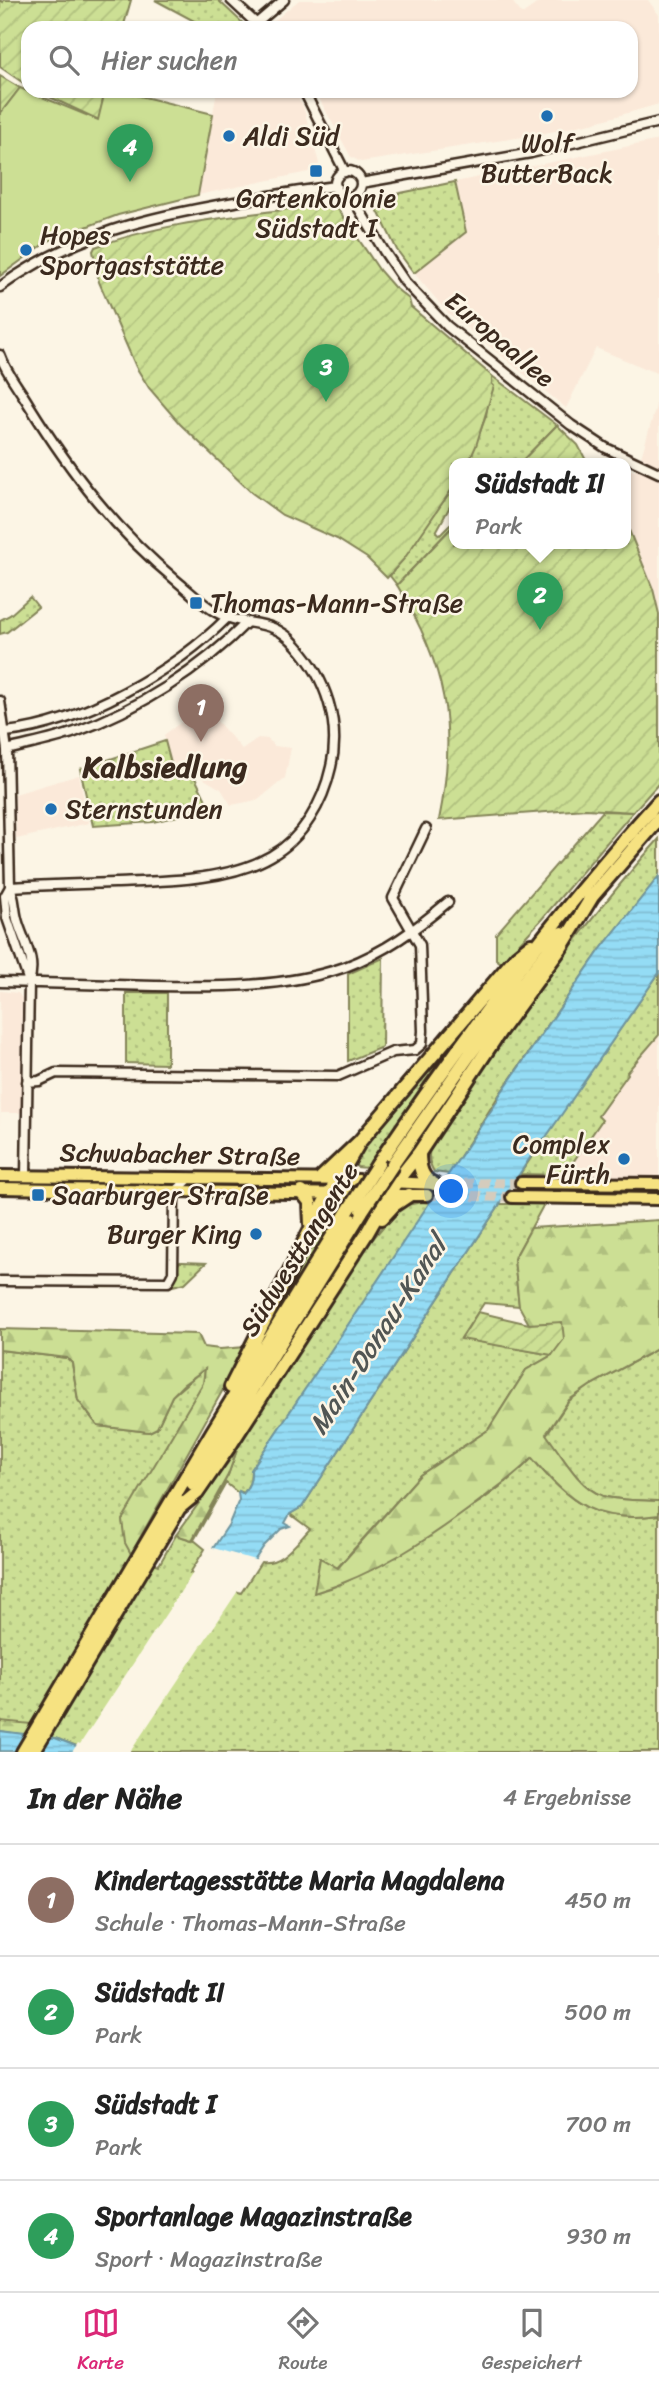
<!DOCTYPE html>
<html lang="de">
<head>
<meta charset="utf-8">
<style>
  body { margin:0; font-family:Sriracha,sans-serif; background:#f2f2f2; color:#222 }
  .you { position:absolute; left:452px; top:1192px; width:24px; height:24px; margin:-18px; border:5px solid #fff; border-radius:50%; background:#1a73e8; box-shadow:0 0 0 10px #1a73e833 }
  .badge { display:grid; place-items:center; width:46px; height:46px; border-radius:50%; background:#db2777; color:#fff; font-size:23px; font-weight:700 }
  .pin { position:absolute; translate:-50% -58px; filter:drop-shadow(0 2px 4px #0008) }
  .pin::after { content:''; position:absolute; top:37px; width:24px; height:21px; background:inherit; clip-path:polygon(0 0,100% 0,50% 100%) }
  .popup { position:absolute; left:449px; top:458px; width:182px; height:91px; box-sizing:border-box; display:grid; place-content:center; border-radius:14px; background:#fff; filter:drop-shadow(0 2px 5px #0005); font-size:23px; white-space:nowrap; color:#767676 }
  .popup b { font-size:26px; color:#222 }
  .popup::after { content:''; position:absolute; left:50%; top:100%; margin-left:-14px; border:14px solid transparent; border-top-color:#fff }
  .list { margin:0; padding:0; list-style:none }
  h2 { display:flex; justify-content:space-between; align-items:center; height:91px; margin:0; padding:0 28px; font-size:30px }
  h2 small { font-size:23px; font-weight:400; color:#767676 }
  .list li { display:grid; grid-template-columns:46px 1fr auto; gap:21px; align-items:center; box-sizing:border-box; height:112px; padding:0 28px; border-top:2px solid #e0e0e0 }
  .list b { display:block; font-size:26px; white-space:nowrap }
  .list p { margin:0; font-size:23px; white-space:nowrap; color:#767676 }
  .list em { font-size:23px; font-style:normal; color:#767676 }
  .icon { flex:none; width:38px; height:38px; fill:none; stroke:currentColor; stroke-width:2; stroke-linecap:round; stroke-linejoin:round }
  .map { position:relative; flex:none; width:659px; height:1752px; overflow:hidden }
  .search { position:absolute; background:#fff; box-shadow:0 2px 5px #0004; left:21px; right:21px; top:21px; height:77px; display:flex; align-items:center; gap:18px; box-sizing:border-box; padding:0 24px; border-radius:21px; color:#767676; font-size:26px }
  .sheet { height:539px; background:#fff }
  nav { display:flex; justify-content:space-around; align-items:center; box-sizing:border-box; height:98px; border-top:2px solid #e0e0e0; background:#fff; font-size:19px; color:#767676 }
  nav a { display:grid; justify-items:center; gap:4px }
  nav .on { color:#db2777 }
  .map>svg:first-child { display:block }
  .built { fill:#fbe9d9 }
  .grass { fill:url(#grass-dots); stroke:#848459; stroke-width:2 }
  .forest { fill:url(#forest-firs); stroke:#848459; stroke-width:2 }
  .garden { fill:url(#garden-furrows); stroke:#848459; stroke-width:2 }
  .pitch { fill:#ccdf94; stroke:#848459; stroke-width:2 }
  .water { fill:url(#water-rules); stroke:#70959f; stroke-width:2 }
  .pier { fill:#fcf5e5 }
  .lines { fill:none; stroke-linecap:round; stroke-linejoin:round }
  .major-tunnel { stroke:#d5ccbd; stroke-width:10; stroke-dasharray:10 5; stroke-linecap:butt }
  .minor-casing { stroke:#3b2a1e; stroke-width:13 }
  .major-casing { stroke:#3b2a1e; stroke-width:16 }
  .highway-casing { stroke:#3b2a1e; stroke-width:18 }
  .minor { stroke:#fcf5e5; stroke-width:8 }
  .major { stroke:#f6e281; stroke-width:10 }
  .highway { stroke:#f6e281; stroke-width:12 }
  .highway-bridge-casing { stroke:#3b2a1e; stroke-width:18; stroke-linecap:butt }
  .highway-bridge { stroke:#f6e281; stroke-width:12 }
  .poi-dot { fill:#1f6fb2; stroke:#fcf5e5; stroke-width:2.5 }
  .labels { text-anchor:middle; stroke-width:5; stroke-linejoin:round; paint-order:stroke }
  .poi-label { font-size:26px; fill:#3b2a1e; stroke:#fcf5e5; text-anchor:start }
  .street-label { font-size:26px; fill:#3b2a1e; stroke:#fcf5e5 }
  .water-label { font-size:28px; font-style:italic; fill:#515654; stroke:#fcf5e5 }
  .quarter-label { font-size:30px; font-weight:bold; fill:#3b2a1e; stroke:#fcf5e5 }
</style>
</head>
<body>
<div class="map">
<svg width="659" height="1752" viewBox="0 0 659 1752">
  <defs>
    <pattern id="grass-dots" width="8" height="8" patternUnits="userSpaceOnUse" patternTransform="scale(1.75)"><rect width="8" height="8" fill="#ccdf94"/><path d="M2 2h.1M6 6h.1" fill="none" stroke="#b0c07f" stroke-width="1.8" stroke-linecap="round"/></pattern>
    <pattern id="forest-firs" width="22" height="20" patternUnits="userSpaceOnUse" patternTransform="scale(1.75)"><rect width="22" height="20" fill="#ccdf94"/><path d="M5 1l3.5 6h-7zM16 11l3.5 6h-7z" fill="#b0c07f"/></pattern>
    <pattern id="garden-furrows" width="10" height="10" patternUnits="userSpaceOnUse" patternTransform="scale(1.75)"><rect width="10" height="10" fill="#ccdf94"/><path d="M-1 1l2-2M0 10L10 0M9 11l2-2" fill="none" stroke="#b0c07f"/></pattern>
    <pattern id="water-rules" width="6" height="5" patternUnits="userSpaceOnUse" patternTransform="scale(1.75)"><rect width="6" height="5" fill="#94dcf5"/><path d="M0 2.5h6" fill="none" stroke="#80bdd2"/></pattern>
  </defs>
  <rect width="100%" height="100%" fill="#fcf5e5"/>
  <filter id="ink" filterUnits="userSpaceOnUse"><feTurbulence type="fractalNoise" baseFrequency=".0143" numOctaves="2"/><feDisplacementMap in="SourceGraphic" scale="14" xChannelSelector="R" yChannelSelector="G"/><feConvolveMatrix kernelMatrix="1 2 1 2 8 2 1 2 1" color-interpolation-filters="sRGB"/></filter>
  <g filter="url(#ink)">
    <path class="built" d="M299 0H511L522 14 542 0H648L659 15V104L596 122 536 135 361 162 351 157 315 91H631V28H272L274 21Z
      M217 91H294L303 106 320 167 308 172 198 195Z
      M659 140V374L596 348 566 408 448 313 414 273 466 232 455 182Z
      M659 396V614L653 589 626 523V468L635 471 642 454Z
      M213 698 219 705 217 721 242 749 258 738 268 739 274 746 291 748 285 778 258 800 231 805 221 789 192 772 173 771 164 735Z
      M79 775 89 823 16 839 15 794Z
      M0 991 18 993 22 998V1004L21 1113H1V1134Z
      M659 1035V1205L544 1204 602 1120 598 1117 628 1074 626 1072Z"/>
    <path class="grass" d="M155 0H218L247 27 207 28Z
      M455 182 466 232 414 273 397 250 376 207 381 197Z
      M492 376 557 425 519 464H468L486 416Z
      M454 486V499L436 532 440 535 454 521V525L397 585 390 576Z
      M30 597 38 607 7 632 0 634V620L10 615Z
      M165 741 173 771 192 772 210 808 153 822 93 826 80 769Z
      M603 811 633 812 541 920 501 963 496 959V934Z
      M659 839V876L600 950 499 1095 449 1174 434 1172C427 1160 428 1152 433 1140 505 1036 575 933 659 839Z
      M383 958 382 1047 348 1061V974Z
      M659 973V1035L627 1072 628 1074 598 1116 602 1120 564 1175 520 1174Z
      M498 985 426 1080 367 1168 357 1167 355 1164 360 1151Z
      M126 993H167V1064L126 1063Z
      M422 1202 430 1203 251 1470 250 1482 244 1493 239 1491 238 1493 226 1483 194 1540 205 1549 190 1573 241 1593 261 1562C282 1565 296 1543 310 1529L290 1514 302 1507 500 1204H544L514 1259 519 1306 484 1303 461 1338 552 1355 526 1370 488 1430 420 1475 337 1568 320 1558 315 1592C344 1587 370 1568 396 1552 443 1525 494 1498 532 1458 570 1504 597 1524 659 1515V1752H94L55 1738 0 1748V1350L67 1358 72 1363 78 1400 98 1426 149 1432 157 1428 172 1396 205 1368 204 1383 167 1445 131 1554 159 1565 176 1535 192 1540 228 1475 237 1450 234 1446 365 1248 393 1215 407 1205Z
      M326 1208 341 1210 283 1302H280Z
      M180 1262H183L206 1263 185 1283 173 1286 177 1266Z
      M659 1348V1501C641 1500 621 1501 603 1496 579 1488 561 1454 546 1435L569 1401 591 1385Z"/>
    <path class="forest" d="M659 1220V1348L591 1385 569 1400 546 1434C561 1454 579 1488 603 1496 621 1501 641 1500 659 1501V1515C596 1524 571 1504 532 1458 517 1474 499 1486 482 1499 431 1538 377 1574 314 1593L320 1558 338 1568 420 1475 488 1430 526 1370 552 1355 561 1323 529 1324 519 1306 514 1259 531 1228Z
      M0 1329 198 1334 204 1347 220 1349 247 1347 131 1554 125 1543 122 1520 203 1383 205 1369 184 1384 172 1396 157 1428 149 1432 98 1426 78 1400 72 1363 67 1358 0 1350Z
      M237 1450 228 1475 192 1540 176 1535Z
      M0 1721 32 1724 25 1735 0 1731Z"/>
    <path class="garden" d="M0 0 3 2 4 0H131L123 28H28V86L0 67Z
      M0 76 20 88 0 114Z
      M37 91H105L99 120Z
      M318 205 336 206 380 271 394 287 409 299 411 307 492 376V384L494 386 476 446 468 464H454V486L404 559 387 578 367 558 337 539 282 515 252 493 180 424 149 388 136 367 99 282 93 251 95 247C166 221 243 216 318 205Z
      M557 425 578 445 588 464H519Z
      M626 523 653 589 659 614V783L633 812 586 809 439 820C458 726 446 666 397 585L454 525V544H626Z
      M478 1312 529 1324 562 1322 564 1339 552 1355 461 1339Z"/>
    <path class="pitch" d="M20 88 98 120 105 91H120L213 114 198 195 118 215 48 241 0 276V114Z"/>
    <path class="water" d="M659 876V973L546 1137 541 1141 302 1507 290 1514 285 1523 290 1526 281 1529 264 1546 126 1752 0 1751V1731L55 1738 81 1748 229 1524 239 1500 238 1493 239 1491 243 1494C249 1487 252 1480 251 1470L498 1100 499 1096 600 950Z"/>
    <path class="pier" d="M210 1547 258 1561 130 1752H72L78 1743 80 1744Z"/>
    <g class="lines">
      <path class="major-tunnel" d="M434 1184 521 1183
        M427 1195 512 1197"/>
      <defs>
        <path id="minor" d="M231 0 261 28
          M257 23 284 0
          M304 91 345 172
          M335 184a13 13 0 1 1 26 0a13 13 0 1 1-26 0Z
          M361 183 531 153 659 122
          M352 197 384 251 405 282 447 326 571 425 606 448 659 473
          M0 287C73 234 148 217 235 202 269 196 302 190 336 186
          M0 355C6 373 20 389 29 405 72 474 116 531 178 582 190 592 202 604 216 612 245 629 270 615 296 645 326 678 341 723 331 767 323 803 303 838 271 856 228 881 164 881 115 883 80 884 45 885 10 887
          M0 701 7 750 10 887C15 898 14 907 17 919 23 942 37 958 29 982L26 1176
          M6 732C82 724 174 671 228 617
          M7 750C30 744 53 740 75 732 139 709 200 670 247 622
          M10 887 5 896 7 918 29 982
          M0 982C52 983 103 985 155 986 217 987 285 988 345 967 385 952 416 929 448 902
          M27 1082 39 1081 56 1073 338 1076 393 1052 415 1050 422 1044 423 1031 420 945 393 898 426 829
          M0 1281 168 1282 173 1273 174 1197 177 1190 190 1178"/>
        <path id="major" d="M0 1176 359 1180
          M388 1182 434 1184
          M521 1183 659 1184
          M0 1188 349 1194
          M381 1195H427
          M512 1197 659 1199"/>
        <path id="highway" d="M589 900 659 819
          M419 1153C419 1166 421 1179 434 1184
          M378 1164C464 1037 556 914 659 801
          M393 1164 491 1024 562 933
          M321 1178 360 1141 517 956 531 945
          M302 1192 310 1202 311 1224
          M382 1218 394 1205 409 1195
          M231 1387 324 1203 360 1141
          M193 1484 362 1211
          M179 1508 197 1493 232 1442 367 1233 396 1182 419 1153 500 1031 560 949 593 895
          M23 1752 213 1431 348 1211
          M33 1752 182 1503"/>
      </defs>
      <use href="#minor" class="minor-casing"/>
      <use href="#major" class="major-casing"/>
      <use href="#highway" class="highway-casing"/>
      <use href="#minor" class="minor"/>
      <use href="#major" class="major"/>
      <use href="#highway" class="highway"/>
      <defs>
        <path id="highway-bridge" d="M348 1211 378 1164
          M362 1211 393 1164"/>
      </defs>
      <use href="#highway-bridge" class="highway-bridge-casing"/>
      <use href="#highway-bridge" class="highway-bridge"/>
    </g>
  </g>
  <g class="poi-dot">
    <circle cx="547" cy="116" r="7"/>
    <circle cx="229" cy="136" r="7"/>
    <rect x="309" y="164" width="14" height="14" rx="3.5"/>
    <circle cx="26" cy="250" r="7"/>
    <rect x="189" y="596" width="14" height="14" rx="3.5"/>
    <circle cx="51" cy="809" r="7"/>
    <circle cx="624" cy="1159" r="7"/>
    <rect x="31" y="1188" width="14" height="14" rx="3.5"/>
    <circle cx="256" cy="1234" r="7"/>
  </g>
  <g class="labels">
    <g class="poi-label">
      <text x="243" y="145">Aldi Süd</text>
      <text x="547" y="152" text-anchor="middle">Wolf<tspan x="547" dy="30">ButterBack</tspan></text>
      <text x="316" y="207" text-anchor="middle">Gartenkolonie<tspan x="316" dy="30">Südstadt I</tspan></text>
      <text x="40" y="244">Hopes<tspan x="40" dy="30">Sportgaststätte</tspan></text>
      <text x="210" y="612">Thomas-Mann-Straße</text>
      <text x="65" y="818">Sternstunden</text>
      <text x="610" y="1153" text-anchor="end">Complex<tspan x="610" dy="30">Fürth</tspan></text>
      <text x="52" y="1204">Saarburger Straße</text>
      <text x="242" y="1243" text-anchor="end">Burger King</text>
    </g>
    <g class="street-label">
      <text transform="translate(500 339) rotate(40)" y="9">Europaallee</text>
      <text transform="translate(180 1154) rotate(1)" y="9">Schwabacher Straße</text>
      <text transform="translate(299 1249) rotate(-58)" y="9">Südwesttangente</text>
    </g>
    <g class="water-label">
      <text transform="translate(377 1335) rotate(-57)" y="10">Main-Donau-Kanal</text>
    </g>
    <g class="quarter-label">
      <text x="165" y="777">Kalbsiedlung</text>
    </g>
  </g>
</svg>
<div class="you"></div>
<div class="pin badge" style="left:201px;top:742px;background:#8d6e63">1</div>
<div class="pin badge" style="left:540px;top:630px;background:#2e9e5b">2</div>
<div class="popup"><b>Südstadt II</b>Park</div>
<div class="pin badge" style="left:326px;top:402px;background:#2e9e5b">3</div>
<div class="pin badge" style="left:130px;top:182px;background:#2e9e5b">4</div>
<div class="search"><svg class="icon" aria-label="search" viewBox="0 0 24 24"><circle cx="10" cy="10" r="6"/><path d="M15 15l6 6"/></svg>Hier suchen</div>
</div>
<section class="sheet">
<h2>In der Nähe<small>4 Ergebnisse</small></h2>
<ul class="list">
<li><span class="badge" style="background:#8d6e63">1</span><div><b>Kindertagesstätte Maria Magdalena</b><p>Schule · Thomas-Mann-Straße</p></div><em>450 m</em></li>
<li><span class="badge" style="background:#2e9e5b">2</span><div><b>Südstadt II</b><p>Park</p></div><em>500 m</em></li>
<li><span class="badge" style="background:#2e9e5b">3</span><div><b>Südstadt I</b><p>Park</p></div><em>700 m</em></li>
<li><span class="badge" style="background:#2e9e5b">4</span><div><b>Sportanlage Magazinstraße</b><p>Sport · Magazinstraße</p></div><em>930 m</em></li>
</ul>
</section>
<nav>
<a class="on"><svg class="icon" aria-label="map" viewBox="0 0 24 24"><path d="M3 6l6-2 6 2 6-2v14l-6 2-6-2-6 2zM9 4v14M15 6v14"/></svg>Karte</a>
<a><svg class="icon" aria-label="directions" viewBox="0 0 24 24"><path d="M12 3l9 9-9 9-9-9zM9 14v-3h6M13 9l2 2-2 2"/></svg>Route</a>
<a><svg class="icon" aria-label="saved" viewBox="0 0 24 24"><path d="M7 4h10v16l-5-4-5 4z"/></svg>Gespeichert</a>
</nav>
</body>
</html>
